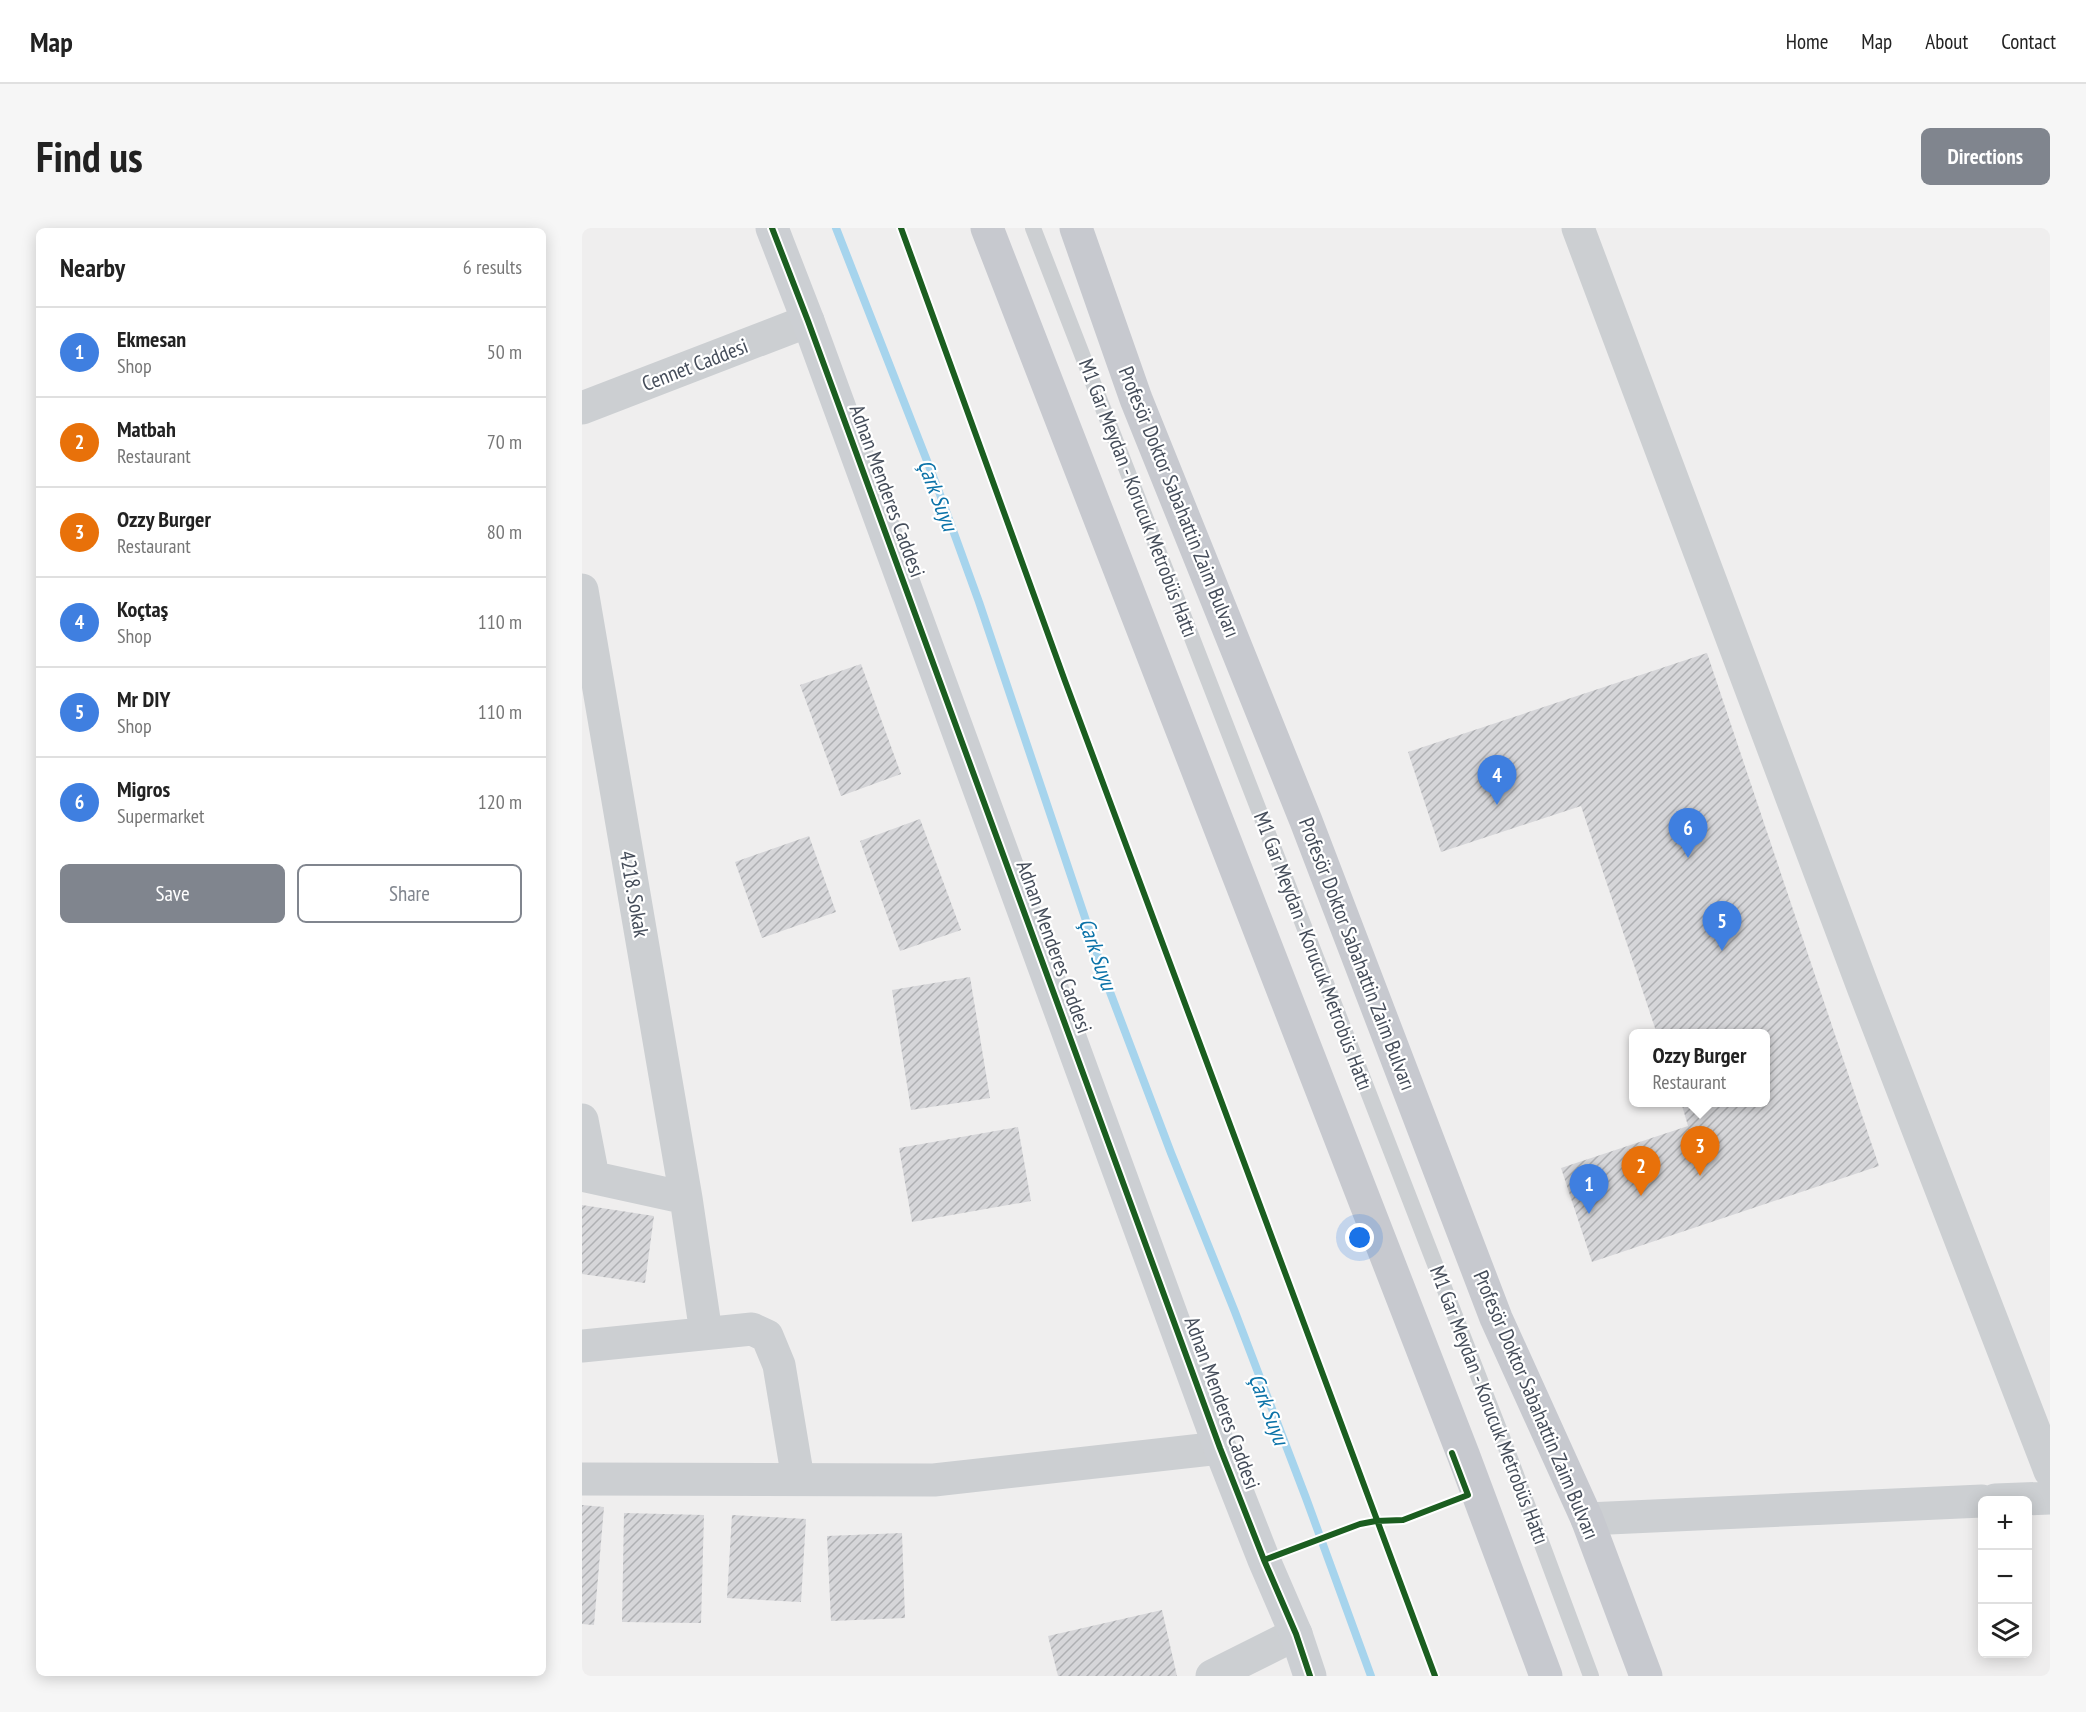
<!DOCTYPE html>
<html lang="en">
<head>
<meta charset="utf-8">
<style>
  body { margin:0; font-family:"PT Sans Narrow",sans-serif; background:#f6f6f6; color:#222 }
  .controls { position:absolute; right:18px; bottom:18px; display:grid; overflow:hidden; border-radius:9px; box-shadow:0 3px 15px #0003 }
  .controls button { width:54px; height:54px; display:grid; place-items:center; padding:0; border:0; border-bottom:2px solid #e0e0e0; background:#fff; color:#222; font:30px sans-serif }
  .you { position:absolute; left:778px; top:1010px; width:21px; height:21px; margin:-15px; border:4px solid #fff; border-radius:50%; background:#1a73e8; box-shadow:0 0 0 9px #1a73e833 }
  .badge { display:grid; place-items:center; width:39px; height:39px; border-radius:50%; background:#80858e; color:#fff; font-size:20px; font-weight:700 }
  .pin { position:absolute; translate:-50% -50px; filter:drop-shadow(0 2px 3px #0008) }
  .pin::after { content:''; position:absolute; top:32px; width:21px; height:18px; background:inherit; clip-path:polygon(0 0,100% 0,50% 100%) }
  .popup { position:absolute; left:1047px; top:801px; width:141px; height:78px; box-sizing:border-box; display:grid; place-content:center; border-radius:9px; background:#fff; filter:drop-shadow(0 2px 4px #0005); font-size:20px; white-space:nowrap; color:#767676 }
  .popup b { font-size:22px; color:#222 }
  .popup::after { content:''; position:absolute; left:50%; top:100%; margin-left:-12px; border:12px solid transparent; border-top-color:#fff }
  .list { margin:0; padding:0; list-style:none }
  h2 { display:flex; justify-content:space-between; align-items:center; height:78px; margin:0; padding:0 24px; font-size:26px }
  h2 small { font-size:20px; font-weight:400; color:#767676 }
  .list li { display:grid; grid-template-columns:39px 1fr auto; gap:18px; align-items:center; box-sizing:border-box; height:90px; padding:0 24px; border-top:2px solid #e0e0e0 }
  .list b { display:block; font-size:22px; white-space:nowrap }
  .list p { margin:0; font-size:20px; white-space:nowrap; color:#767676 }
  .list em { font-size:20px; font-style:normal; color:#767676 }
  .actions { display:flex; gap:12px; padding:18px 24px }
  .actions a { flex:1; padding:14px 0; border:2px solid #80858e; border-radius:9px; text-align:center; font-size:21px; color:#80858e }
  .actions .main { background:#80858e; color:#fff }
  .icon { flex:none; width:33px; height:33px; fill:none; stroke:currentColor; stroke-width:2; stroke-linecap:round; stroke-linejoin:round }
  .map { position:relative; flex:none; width:1468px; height:1448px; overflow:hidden; border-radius:9px }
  header { display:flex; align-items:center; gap:36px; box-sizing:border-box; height:84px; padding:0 30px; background:#fff; border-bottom:2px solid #e0e0e0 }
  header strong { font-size:28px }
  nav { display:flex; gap:33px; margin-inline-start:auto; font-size:21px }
  .intro { display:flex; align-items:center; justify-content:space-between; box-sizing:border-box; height:144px; padding:0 36px }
  h1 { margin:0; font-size:42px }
  .button { padding:15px 27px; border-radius:9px; background:#80858e; color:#fff; font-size:21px; font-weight:700 }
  main { display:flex; gap:36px; padding:0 36px }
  aside { flex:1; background:#fff; border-radius:9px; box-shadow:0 3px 15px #0003 }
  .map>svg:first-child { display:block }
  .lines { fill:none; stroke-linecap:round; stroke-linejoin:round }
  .stream { stroke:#a6d4ed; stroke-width:8 }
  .building { fill:url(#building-hatch) }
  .lane { stroke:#cccfd2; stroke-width:16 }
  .street { stroke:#cccfd2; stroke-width:33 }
  .secondary { stroke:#cccfd3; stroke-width:33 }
  .primary { stroke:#c7c9cf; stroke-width:33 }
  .cycleway-casing { stroke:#fff; stroke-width:10 }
  .cycleway { stroke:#1b5e20; stroke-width:6 }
  .labels { text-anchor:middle; stroke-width:4.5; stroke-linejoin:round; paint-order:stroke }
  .street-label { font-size:21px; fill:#454d5a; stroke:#fff }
  .water-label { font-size:22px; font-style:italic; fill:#0a72a8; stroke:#fff }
</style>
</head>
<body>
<header>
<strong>Map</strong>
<nav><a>Home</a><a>Map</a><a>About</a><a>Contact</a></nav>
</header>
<div class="intro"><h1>Find us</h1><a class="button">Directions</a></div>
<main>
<aside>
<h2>Nearby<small>6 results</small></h2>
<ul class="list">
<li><span class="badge" style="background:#3f7fe0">1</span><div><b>Ekmesan</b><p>Shop</p></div><em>50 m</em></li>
<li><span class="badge" style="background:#e8710a">2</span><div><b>Matbah</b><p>Restaurant</p></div><em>70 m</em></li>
<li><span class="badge" style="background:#e8710a">3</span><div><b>Ozzy Burger</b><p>Restaurant</p></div><em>80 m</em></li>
<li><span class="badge" style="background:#3f7fe0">4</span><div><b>Koçtaş</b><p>Shop</p></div><em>110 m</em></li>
<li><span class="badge" style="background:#3f7fe0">5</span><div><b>Mr DIY</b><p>Shop</p></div><em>110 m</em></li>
<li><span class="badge" style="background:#3f7fe0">6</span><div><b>Migros</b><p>Supermarket</p></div><em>120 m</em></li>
</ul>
<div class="actions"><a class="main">Save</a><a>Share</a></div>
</aside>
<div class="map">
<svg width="1468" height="1448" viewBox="0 0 1468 1448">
  <defs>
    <pattern id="building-hatch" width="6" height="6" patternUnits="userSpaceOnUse" patternTransform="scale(1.5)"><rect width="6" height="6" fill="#d6d6d9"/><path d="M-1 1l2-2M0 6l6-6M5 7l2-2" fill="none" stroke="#afb0b3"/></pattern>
  </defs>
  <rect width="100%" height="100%" fill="#efeeee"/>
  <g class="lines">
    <path class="stream" d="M254 0 356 261 397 374 528 764 589 925 653 1084 724 1270 789 1448"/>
  </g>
  <path class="building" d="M1125 425 1297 938 1010 1034 979 940 1106 898 1099 874H1184V806H1075L999 578 859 624 826 524Z
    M279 436 319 546 259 568 218 457Z
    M338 591 379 702 318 723 278 613Z
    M227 608 254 684 180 710 153 634Z
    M388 749 408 870 329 882 310 762Z
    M436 899 449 973 330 994 317 920Z
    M0 977 72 988 63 1055 0 1046Z
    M0 1277 22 1279 12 1397 0 1396Z
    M42 1285 122 1287 119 1395 40 1394Z
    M150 1287 224 1291 219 1374 145 1370Z
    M320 1305 323 1390 249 1393 245 1308Z
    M580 1382 595 1448H476L466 1408Z"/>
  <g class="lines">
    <path class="lane" d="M451 0 920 1209 1009 1448"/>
    <path class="street" d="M996 0 1281 759 1468 1243
      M0 180 226 93
      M0 362 104 970 124 1105
      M0 892 11 949
      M0 947 104 970
      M0 1118 170 1101 185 1108 197 1137 216 1251
      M0 1251 352 1252 638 1220
      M1413 1272 1468 1270
      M1005 1291 1400 1273
      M630 1448 714 1406"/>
    <path class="secondary" d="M190 0 226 93 638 1220 682 1332 714 1406 728 1448"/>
    <path class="primary" d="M405 0 881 1226 964 1448
      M494 0 554 171 724 593 914 1090 1005 1291 1064 1448"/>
    <defs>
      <path id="cycleway" d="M190 0 226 93 638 1220 682 1332 714 1406 728 1448
        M319 0 483 453 853 1448
        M682 1332 778 1296 794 1293 821 1292 886 1267 870 1225"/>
    </defs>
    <use href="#cycleway" class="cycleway-casing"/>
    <use href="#cycleway" class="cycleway"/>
  </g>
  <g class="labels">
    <g class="street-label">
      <text transform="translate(113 137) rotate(-21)" y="7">Cennet Caddesi</text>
      <text transform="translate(305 263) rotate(70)" y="7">Adnan Menderes Caddesi</text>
      <text transform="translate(556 270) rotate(69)" y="7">M1 Gar Meydan - Korucuk Metrobüs Hattı</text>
      <text transform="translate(597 274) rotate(68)" y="7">Profesör Doktor Sabahattin Zaim Bulvarı</text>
      <text transform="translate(52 666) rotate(80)" y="7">4218. Sokak</text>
      <text transform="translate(472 719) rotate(70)" y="7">Adnan Menderes Caddesi</text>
      <text transform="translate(731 723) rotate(69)" y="7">M1 Gar Meydan - Korucuk Metrobüs Hattı</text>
      <text transform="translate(775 726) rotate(69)" y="7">Profesör Doktor Sabahattin Zaim Bulvarı</text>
      <text transform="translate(640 1175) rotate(70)" y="7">Adnan Menderes Caddesi</text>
      <text transform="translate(907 1177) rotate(69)" y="7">M1 Gar Meydan - Korucuk Metrobüs Hattı</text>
      <text transform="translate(954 1177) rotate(67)" y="7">Profesör Doktor Sabahattin Zaim Bulvarı</text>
    </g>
    <g class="water-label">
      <text transform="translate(356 267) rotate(69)" y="8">Çark Suyu</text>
      <text transform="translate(516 726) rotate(71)" y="8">Çark Suyu</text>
      <text transform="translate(687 1181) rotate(69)" y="8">Çark Suyu</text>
    </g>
  </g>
</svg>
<div class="controls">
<button>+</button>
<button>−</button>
<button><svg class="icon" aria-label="layers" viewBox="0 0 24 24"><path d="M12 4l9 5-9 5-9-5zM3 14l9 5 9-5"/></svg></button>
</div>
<div class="you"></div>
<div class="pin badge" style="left:1007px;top:986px;background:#3f7fe0">1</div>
<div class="pin badge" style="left:1059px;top:968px;background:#e8710a">2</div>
<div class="pin badge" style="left:1118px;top:948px;background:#e8710a">3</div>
<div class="popup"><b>Ozzy Burger</b>Restaurant</div>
<div class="pin badge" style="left:915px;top:577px;background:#3f7fe0">4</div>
<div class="pin badge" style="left:1140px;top:723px;background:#3f7fe0">5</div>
<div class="pin badge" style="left:1106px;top:630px;background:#3f7fe0">6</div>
</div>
</main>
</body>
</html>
